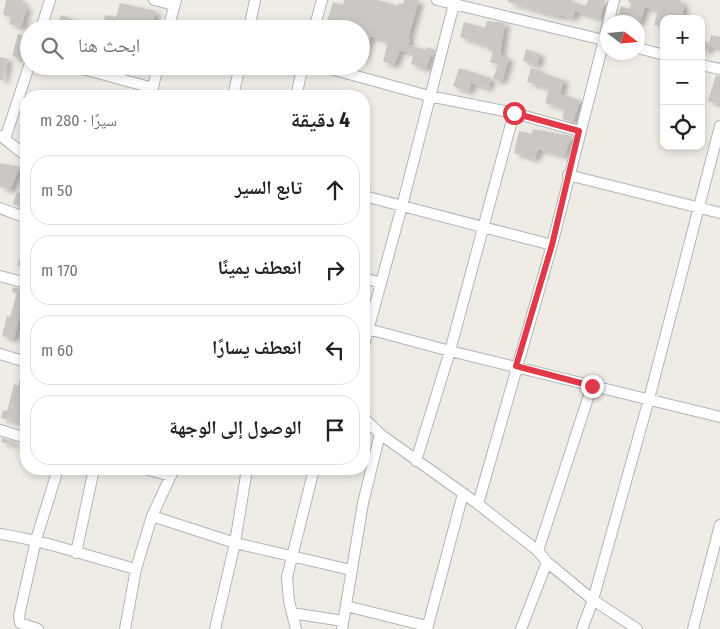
<!DOCTYPE html>
<html lang="ar">
<head>
<meta charset="utf-8">
<style>
  body { margin:0; font-family:"Fira Sans Condensed","Noto Naskh Arabic",sans-serif; background:#f2f2f2; color:#222; direction:rtl }
  .controls { position:absolute; right:15px; top:15px; display:grid; overflow:hidden; border-radius:10px; box-shadow:0 2px 8px #0003 }
  .controls button { width:45px; height:45px; display:grid; place-items:center; padding:0; border:0; border-bottom:1px solid #e0e0e0; background:#fff; color:#222; font:25px sans-serif }
  .compass { position:absolute; left:600px; top:15px; width:45px; height:45px; border-radius:50%; background:#fff; box-shadow:0 2px 8px #0003; rotate:106deg }
  .stop { position:absolute; width:15px; height:15px; margin:-11px; border:4px solid #e23949; border-radius:50%; background:#fff }
  .stop.end { background:#e23949; border-color:#fff; box-shadow:0 1px 5px #0008 }
  .list { margin:0; padding:0; list-style:none }
  h2 { display:flex; justify-content:space-between; align-items:center; height:65px; margin:0; padding:0 20px; font-size:21px }
  h2 small { font-size:16px; font-weight:400; color:#767676 }
  .list li { display:grid; grid-template-columns:32px 1fr auto; gap:15px; align-items:center; box-sizing:border-box; height:70px; margin:0 10px 10px; padding:0 10px; border:1px solid #e0e0e0; border-radius:20px }
  .list b { display:block; font-size:19px; white-space:nowrap }
  .list em { font-size:16px; font-style:normal; color:#767676 }
  .icon { flex:none; width:28px; height:28px; fill:none; stroke:currentColor; stroke-width:2; stroke-linecap:round; stroke-linejoin:round }
  .map { position:relative; flex:none; width:720px; height:629px; overflow:hidden; direction:ltr }
  .search { position:absolute; background:#fff; box-shadow:0 2px 8px #0003; left:20px; top:20px; width:350px; height:55px; display:flex; align-items:center; gap:12px; box-sizing:border-box; padding:0 18px; border-radius:28px; color:#767676; font-size:19px }
  .panel { position:absolute; background:#fff; box-shadow:0 2px 8px #0003; left:20px; top:90px; width:350px; height:385px; border-radius:20px; direction:rtl }
  .map>svg:first-child { display:block }
  .building { fill:#cbc7c3; filter:url(#shadow) }
  .lines { fill:none; stroke-linecap:round; stroke-linejoin:round }
  .minor-casing { stroke:#b1b5b8; stroke-width:12 }
  .minor { stroke:#fff; stroke-width:10 }
  .route { stroke:#e23949; stroke-width:6 }
</style>
</head>
<body>
<div class="map">
<svg width="720" height="629" viewBox="0 0 720 629">
  <defs>
    <filter id="shadow"><feDropShadow dx="5" dy="3" stdDeviation="2.5" flood-color="#0004"/></filter>
  </defs>
  <rect width="100%" height="100%" fill="#efece6"/>
  <path class="building" d="M6 0H23L22 6 27 7 21 27 9 24 11 17 3 15Z
    M344 0H378L398 6 399 3 403 4 404 0H419L408 38 410 39 408 45 426 50 427 47 435 50 433 57 430 56 426 69 411 64 414 54 400 50 394 65 383 62 388 41 370 36 363 60H361V29L327 21 333 2 343 5Z
    M508 0H573L572 2 586 6 588 0H605L600 19 575 11 573 18 560 15V17L508 2Z
    M628 0H680L684 7 681 19H664V27L654 25 658 11 645 7 640 22H616L621 6 630 9 631 3 628 2Z
    M120 3 156 11 151 29H135L122 25 121 29H115L103 26 105 15 116 17Z
    M61 15 74 20 71 28 58 24Z
    M487 21 505 23 500 55 509 58 502 81 493 79 498 64 490 62 493 52 488 50 489 46 460 37 464 22 485 28Z
    M18 34 29 37 21 59 12 56Z
    M711 35 720 37V48L710 45 708 51 701 49V40L709 43Z
    M526 49 540 54 537 65 523 61Z
    M0 57 8 59 3 81 0 80Z
    M459 68 491 78 488 88 471 83 469 92 453 86Z
    M531 68 542 71 541 73 564 80 560 94 580 100 573 122 562 119 565 109 545 103 549 88 527 82Z
    M716 75 720 76V104L708 101Z
    M533 129 572 136 564 156 538 149 535 159 514 153 519 131 532 134Z
    M0 163 20 167 10 190 0 187Z
    M17 192 26 195 24 207 13 204Z
    M26 244V264L24 268 17 265Z
    M13 287 26 290V305L25 311 21 310 14 339 2 336 7 316 10 317 17 293 12 292Z
    M23 368 26 369V384L21 405 26 406 22 423 1 418 3 410 7 411 14 384 18 386Z
    M2 438 14 441 13 445 1 442Z"/>
  <g class="lines">
    <defs>
      <path id="minor" d="M154 0 174 5
        M437 0 608 41
        M41 29 50 0
        M168 29 176 0
        M249 29 255 0
        M314 29 322 0
        M638 48 664 55
        M701 65 720 69
        M72 66 153 88
        M320 66 429 96 514 113 579 131
        M151 96 158 66
        M233 96 240 66
        M296 96 303 66
        M1 136 26 156
        M5 139 29 66
        M568 175 720 213
        M364 196 552 245
        M0 208 26 218
        M0 276 26 283
        M364 278 381 283
        M368 329 450 351 720 417
        M364 345 402 206 455 0
        M0 354 26 362
        M364 418 380 434 478 504 538 551 547 562 593 600 637 629
        M0 430 26 438
        M416 461 450 351 514 113
        M145 469 171 476
        M478 504 552 245 614 0
        M152 516 235 543 351 570
        M0 534C46 541 91 557 136 569
        M538 551 592 386
        M76 553 94 469
        M346 606 427 626
        M292 613 343 621
        M38 629 20 623 19 616 36 540 58 469
        M125 629 136 569 152 516 174 469
        M215 629 235 543 247 469
        M296 629 289 601 287 577 314 469
        M342 629 363 503 380 434
        M427 629 463 494
        M521 629 547 562
        M582 629 593 600 649 399 720 126
        M693 629 720 525"/>
    </defs>
    <use href="#minor" class="minor-casing"/>
    <use href="#minor" class="minor"/>
  </g>
  <g class="lines">
    <path class="route" d="M514 113 579 131 552 245 516 366 592 386"/>
  </g>
</svg>
<div class="controls">
<button>+</button>
<button>−</button>
<button><svg class="icon" aria-label="locate" viewBox="0 0 24 24"><circle cx="12" cy="12" r="6"/><path d="M12 2v4M12 18v4M2 12h4M18 12h4"/></svg></button>
</div>
<svg class="compass" viewBox="-18 -18 36 36"><path d="M0-13l5 13h-10z" fill="#e53935"/><path d="M0 13l5-13h-10z" fill="#767676"/></svg>
<div class="stop" style="left:514px;top:113px"></div>
<div class="stop end" style="left:592px;top:386px"></div>
<div class="search"><svg class="icon" aria-label="search" viewBox="0 0 24 24"><circle cx="10" cy="10" r="6"/><path d="M15 15l6 6"/></svg>ابحث هنا</div>
<section class="panel">
<h2>4 دقيقة<small>سيرًا · 280 m</small></h2>
<ul class="list">
<li><svg class="icon" aria-label="ahead" viewBox="0 0 24 24"><path d="M12 20V5M6 11l6-6 6 6"/></svg><div><b>تابع السير</b></div><em>50 m</em></li>
<li><svg class="icon" aria-label="right" viewBox="0 0 24 24"><path d="M7 20v-9h11M14 6l5 5-5 5"/></svg><div><b>انعطف يمينًا</b></div><em>170 m</em></li>
<li><svg class="icon" aria-label="left" viewBox="0 0 24 24"><path d="M17 20v-9H6M10 6l-5 5 5 5"/></svg><div><b>انعطف يسارًا</b></div><em>60 m</em></li>
<li><svg class="icon" aria-label="arrive" viewBox="0 0 24 24"><path d="M6 21V4h12l-3 4 3 4H6"/></svg><div><b>الوصول إلى الوجهة</b></div></li>
</ul>
</section>
</div>
</body>
</html>
